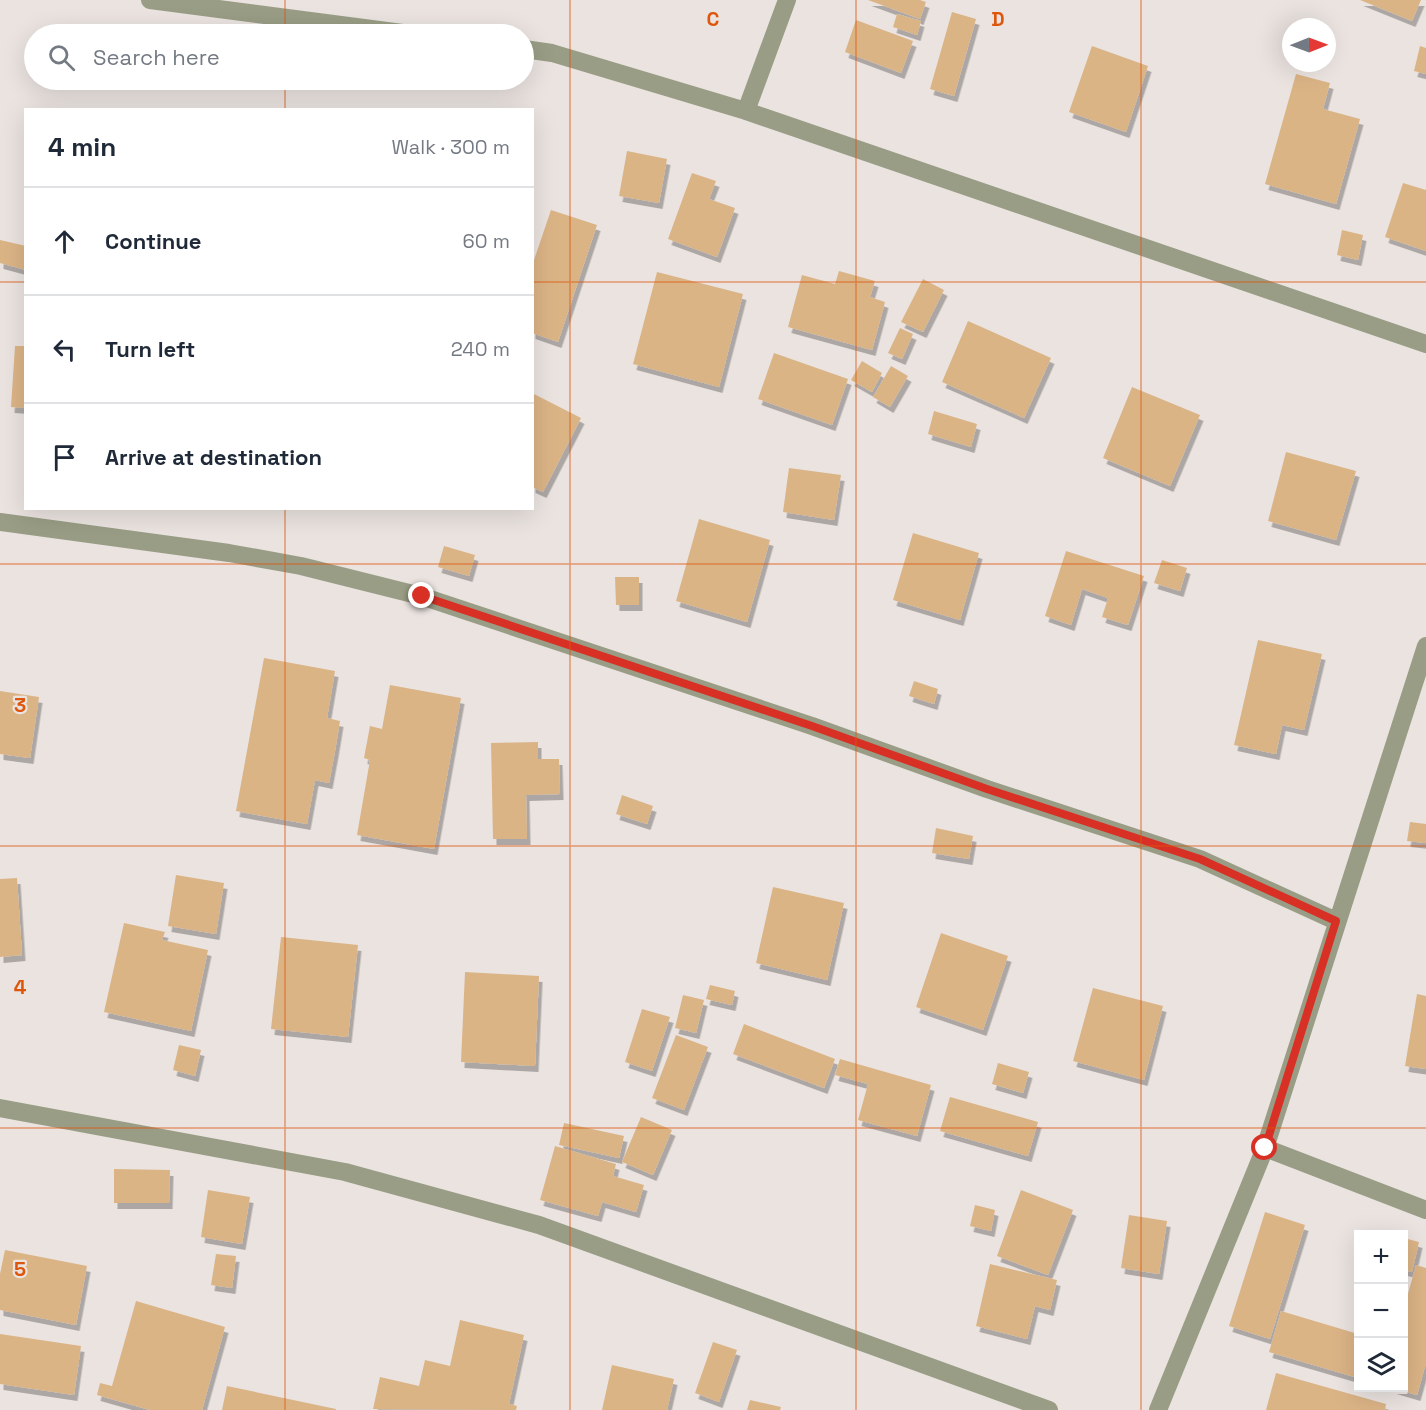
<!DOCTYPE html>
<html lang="en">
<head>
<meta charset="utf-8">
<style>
  body { margin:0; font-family:"Space Grotesk",sans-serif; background:#f2f2f3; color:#1f2937 }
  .controls { position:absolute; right:18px; bottom:18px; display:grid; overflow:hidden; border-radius:0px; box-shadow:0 6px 24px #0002 }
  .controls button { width:54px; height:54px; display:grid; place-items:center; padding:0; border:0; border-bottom:2px solid #e0e1e3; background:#fff; color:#1f2937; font:30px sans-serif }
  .compass { position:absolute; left:1282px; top:18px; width:54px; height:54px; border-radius:50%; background:#fff; box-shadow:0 6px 24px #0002; rotate:89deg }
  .stop { position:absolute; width:18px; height:18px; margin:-14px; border:4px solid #d93025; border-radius:50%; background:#fff }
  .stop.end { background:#d93025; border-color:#fff; box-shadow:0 2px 6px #0008 }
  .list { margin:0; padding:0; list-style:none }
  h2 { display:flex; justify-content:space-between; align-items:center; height:78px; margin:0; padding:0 24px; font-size:26px }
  h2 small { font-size:20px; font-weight:400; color:#747a83 }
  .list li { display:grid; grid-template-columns:39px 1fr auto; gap:18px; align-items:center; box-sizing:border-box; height:108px; padding:0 24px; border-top:2px solid #e0e1e3 }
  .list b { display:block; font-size:22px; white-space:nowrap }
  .list em { font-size:20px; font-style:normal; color:#747a83 }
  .icon { flex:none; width:33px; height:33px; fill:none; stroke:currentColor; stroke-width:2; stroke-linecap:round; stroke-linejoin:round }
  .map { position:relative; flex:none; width:1426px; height:1410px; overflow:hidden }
  .search { position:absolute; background:#fff; box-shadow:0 6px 24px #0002; left:24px; top:24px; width:510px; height:66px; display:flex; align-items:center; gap:15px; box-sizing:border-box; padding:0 21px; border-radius:33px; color:#747a83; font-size:22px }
  .panel { position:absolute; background:#fff; box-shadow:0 6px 24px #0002; left:24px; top:108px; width:510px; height:402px; border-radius:0px }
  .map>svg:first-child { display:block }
  .building { fill:#dbb486; filter:url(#shadow) }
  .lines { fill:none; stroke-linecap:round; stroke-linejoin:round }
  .street { stroke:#999d85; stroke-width:18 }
  .route { stroke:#d93025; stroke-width:8 }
  .grid { fill:none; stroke:#de560c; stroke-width:1.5; stroke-opacity:0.55 }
  .grid-label { font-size:20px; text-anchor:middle; font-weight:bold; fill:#de560c; stroke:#eae3e0; stroke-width:4.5; stroke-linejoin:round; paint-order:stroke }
</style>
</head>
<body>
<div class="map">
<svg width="1426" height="1410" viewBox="0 0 1426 1410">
  <defs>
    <filter id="shadow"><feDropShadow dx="3.5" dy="6" stdDeviation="0" flood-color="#0004"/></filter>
  </defs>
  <rect width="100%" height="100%" fill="#eae3e0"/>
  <path class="building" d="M868 0H920L926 2 920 19Z
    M1360 0H1421L1412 21Z
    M952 12 976 19 954 96 930 89Z
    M897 14 921 21 917 35 893 27Z
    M856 20 913 41 901 73 845 52Z
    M1092 46 1148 66 1126 132 1069 112Z
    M1420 46 1426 48V74L1414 71Z
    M1296 74 1330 83 1323 109 1360 119 1336 204 1265 184Z
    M627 151 667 159 659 203 619 196Z
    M692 173 716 181 709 199 735 208 717 257 668 239Z
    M1403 183 1426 190V251L1385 237Z
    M551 210 597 225 558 342 532 333V266Z
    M1342 230 1363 235 1358 260 1337 255Z
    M0 240 26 246V270L0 263Z
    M839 271 875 281 870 297 885 302 872 350 788 327 802 275 835 284Z
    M657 272 743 294 719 387 633 364Z
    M923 279 944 290 923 332 901 322Z
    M968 321 1051 358 1024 418 942 382Z
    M900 328 913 334 902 359 888 353Z
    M15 346H26V408L11 407Z
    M774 353 848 379 832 425 758 399Z
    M862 361 882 373 872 392 851 380Z
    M891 366 908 376 890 407 873 397Z
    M1132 387 1200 415 1170 486 1103 458Z
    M532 393 581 418 543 492 532 487Z
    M934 411 977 424 971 447 928 434Z
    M1286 452 1356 471 1336 540 1268 521Z
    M789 468 841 475 834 520 783 512Z
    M699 519 770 540 747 622 676 601Z
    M913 533 979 553 960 620 893 600Z
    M444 546 475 555 469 576 438 567Z
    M1066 551 1144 576 1128 625 1102 617 1108 598 1082 589 1071 625 1045 616Z
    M1162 560 1187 568 1180 591 1154 583Z
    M615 577H639V605H616Z
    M1258 640 1322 654 1304 730 1282 725 1276 754 1234 745Z
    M264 658 335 671 327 718 340 721 335 751 329 783 315 780 307 824 236 811Z
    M914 681 938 689 934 704 909 696Z
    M390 685 461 698 434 849 357 835 370 760 364 758 370 726 382 729Z
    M0 691 39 697 30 758 0 754Z
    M538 742V759H559L560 794 526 795 527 839H493L491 743Z
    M622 795 653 806 647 824 616 814Z
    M1410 822 1426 824V843L1407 841Z
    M936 828 973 836 969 859 932 853Z
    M176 875 224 883 216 934 168 926Z
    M17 878 22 955 0 957V879Z
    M773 887 844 903 827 980 756 963Z
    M124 923 165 932 162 940 208 950 191 1031 104 1012Z
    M941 933 1008 956 983 1030 916 1007Z
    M281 937 358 945 348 1037 271 1029Z
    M465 972 539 976 535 1066 461 1062Z
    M710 985 735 991 732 1005 706 999Z
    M1093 988 1163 1006 1144 1080 1073 1061Z
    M1417 994 1426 996V1069L1405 1066Z
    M683 995 704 1000 696 1033 675 1028Z
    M642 1009 670 1017 652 1071 625 1062Z
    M744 1024 835 1059 824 1088 733 1054Z
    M676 1035 708 1047 684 1110 652 1098Z
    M179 1045 201 1050 195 1076 173 1070Z
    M840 1059 931 1085 917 1136 858 1120 868 1084 835 1075Z
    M998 1063 1029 1072 1023 1093 992 1084Z
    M950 1097 1038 1122 1028 1156 940 1131Z
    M641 1117 672 1130 653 1175 622 1162Z
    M564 1123 624 1136 619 1158 559 1145Z
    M555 1146 616 1164 613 1176 644 1185 636 1212 602 1202 598 1216 540 1200Z
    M114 1169 170 1170 169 1203H114Z
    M208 1190 250 1197 242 1244 201 1237Z
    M1021 1190 1073 1210 1048 1275 997 1256Z
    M975 1205 995 1210 991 1231 970 1226Z
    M1265 1212 1305 1225 1270 1339 1229 1326Z
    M1129 1215 1167 1221 1159 1274 1121 1268Z
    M1404 1238 1419 1242 1412 1272 1404 1270Z
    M5 1250 87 1266 76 1325 0 1310V1274Z
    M216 1254 236 1256 232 1288 211 1285Z
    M990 1264 1057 1280 1050 1310 1035 1306 1027 1339 976 1326Z
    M1416 1265 1426 1268V1363L1417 1395 1393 1388H1404V1308Z
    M136 1301 225 1327 202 1410H150L97 1395 100 1383 112 1386Z
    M1281 1311 1358 1334V1378L1269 1352Z
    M460 1320 524 1335 509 1404 517 1406 516 1410 373 1409 380 1377 419 1386 425 1360 450 1366Z
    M0 1334 81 1346 74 1395 0 1384Z
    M713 1342 737 1350 719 1402 695 1393Z
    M612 1365 674 1379 667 1410H602Z
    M1276 1373 1386 1404 1385 1410H1266Z
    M227 1386 336 1409V1410H222Z
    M750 1400 781 1407 780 1410H747Z"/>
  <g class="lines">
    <path class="street" d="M150 0 410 34
      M524 49 552 53 746 111 1426 344
      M746 111 787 0
      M0 522 229 553 301 566 421 596 812 726 987 789 1200 859 1336 921
      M0 1108 345 1172 539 1225 1049 1410
      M1265 1148 1426 1210
      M1158 1410 1265 1148 1426 646"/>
  </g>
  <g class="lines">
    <path class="route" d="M422 596 812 726 987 789 1200 859 1336 921 1265 1148"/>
  </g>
  <path class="grid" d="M285 0V34M570 0V1410M856 0V1410M1141 0V1410M285 80V110M0 282H26M532 282H1426M285 508V1410M0 564H1426M0 846H1426M0 1128H1426"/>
  <g class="grid-label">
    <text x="713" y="26">C</text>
    <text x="998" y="26">D</text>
    <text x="20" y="712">3</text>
    <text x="20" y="994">4</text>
    <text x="20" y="1276">5</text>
  </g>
</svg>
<div class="controls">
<button>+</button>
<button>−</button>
<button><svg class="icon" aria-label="layers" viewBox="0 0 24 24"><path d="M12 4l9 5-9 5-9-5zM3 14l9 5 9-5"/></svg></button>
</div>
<svg class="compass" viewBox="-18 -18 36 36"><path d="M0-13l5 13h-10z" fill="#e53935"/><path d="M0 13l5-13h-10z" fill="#747a83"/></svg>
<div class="stop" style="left:1265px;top:1148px"></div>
<div class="stop end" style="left:422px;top:596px"></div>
<div class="search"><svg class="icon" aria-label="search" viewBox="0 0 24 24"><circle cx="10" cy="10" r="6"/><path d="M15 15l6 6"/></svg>Search here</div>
<section class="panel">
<h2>4 min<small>Walk · 300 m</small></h2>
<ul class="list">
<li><svg class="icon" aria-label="ahead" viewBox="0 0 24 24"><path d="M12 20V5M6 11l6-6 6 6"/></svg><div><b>Continue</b></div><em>60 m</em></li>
<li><svg class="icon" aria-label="left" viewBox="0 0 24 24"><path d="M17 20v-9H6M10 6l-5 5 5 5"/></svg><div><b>Turn left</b></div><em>240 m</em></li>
<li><svg class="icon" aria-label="arrive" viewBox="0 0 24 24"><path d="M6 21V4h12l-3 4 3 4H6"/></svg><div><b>Arrive at destination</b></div></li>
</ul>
</section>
</div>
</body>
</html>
